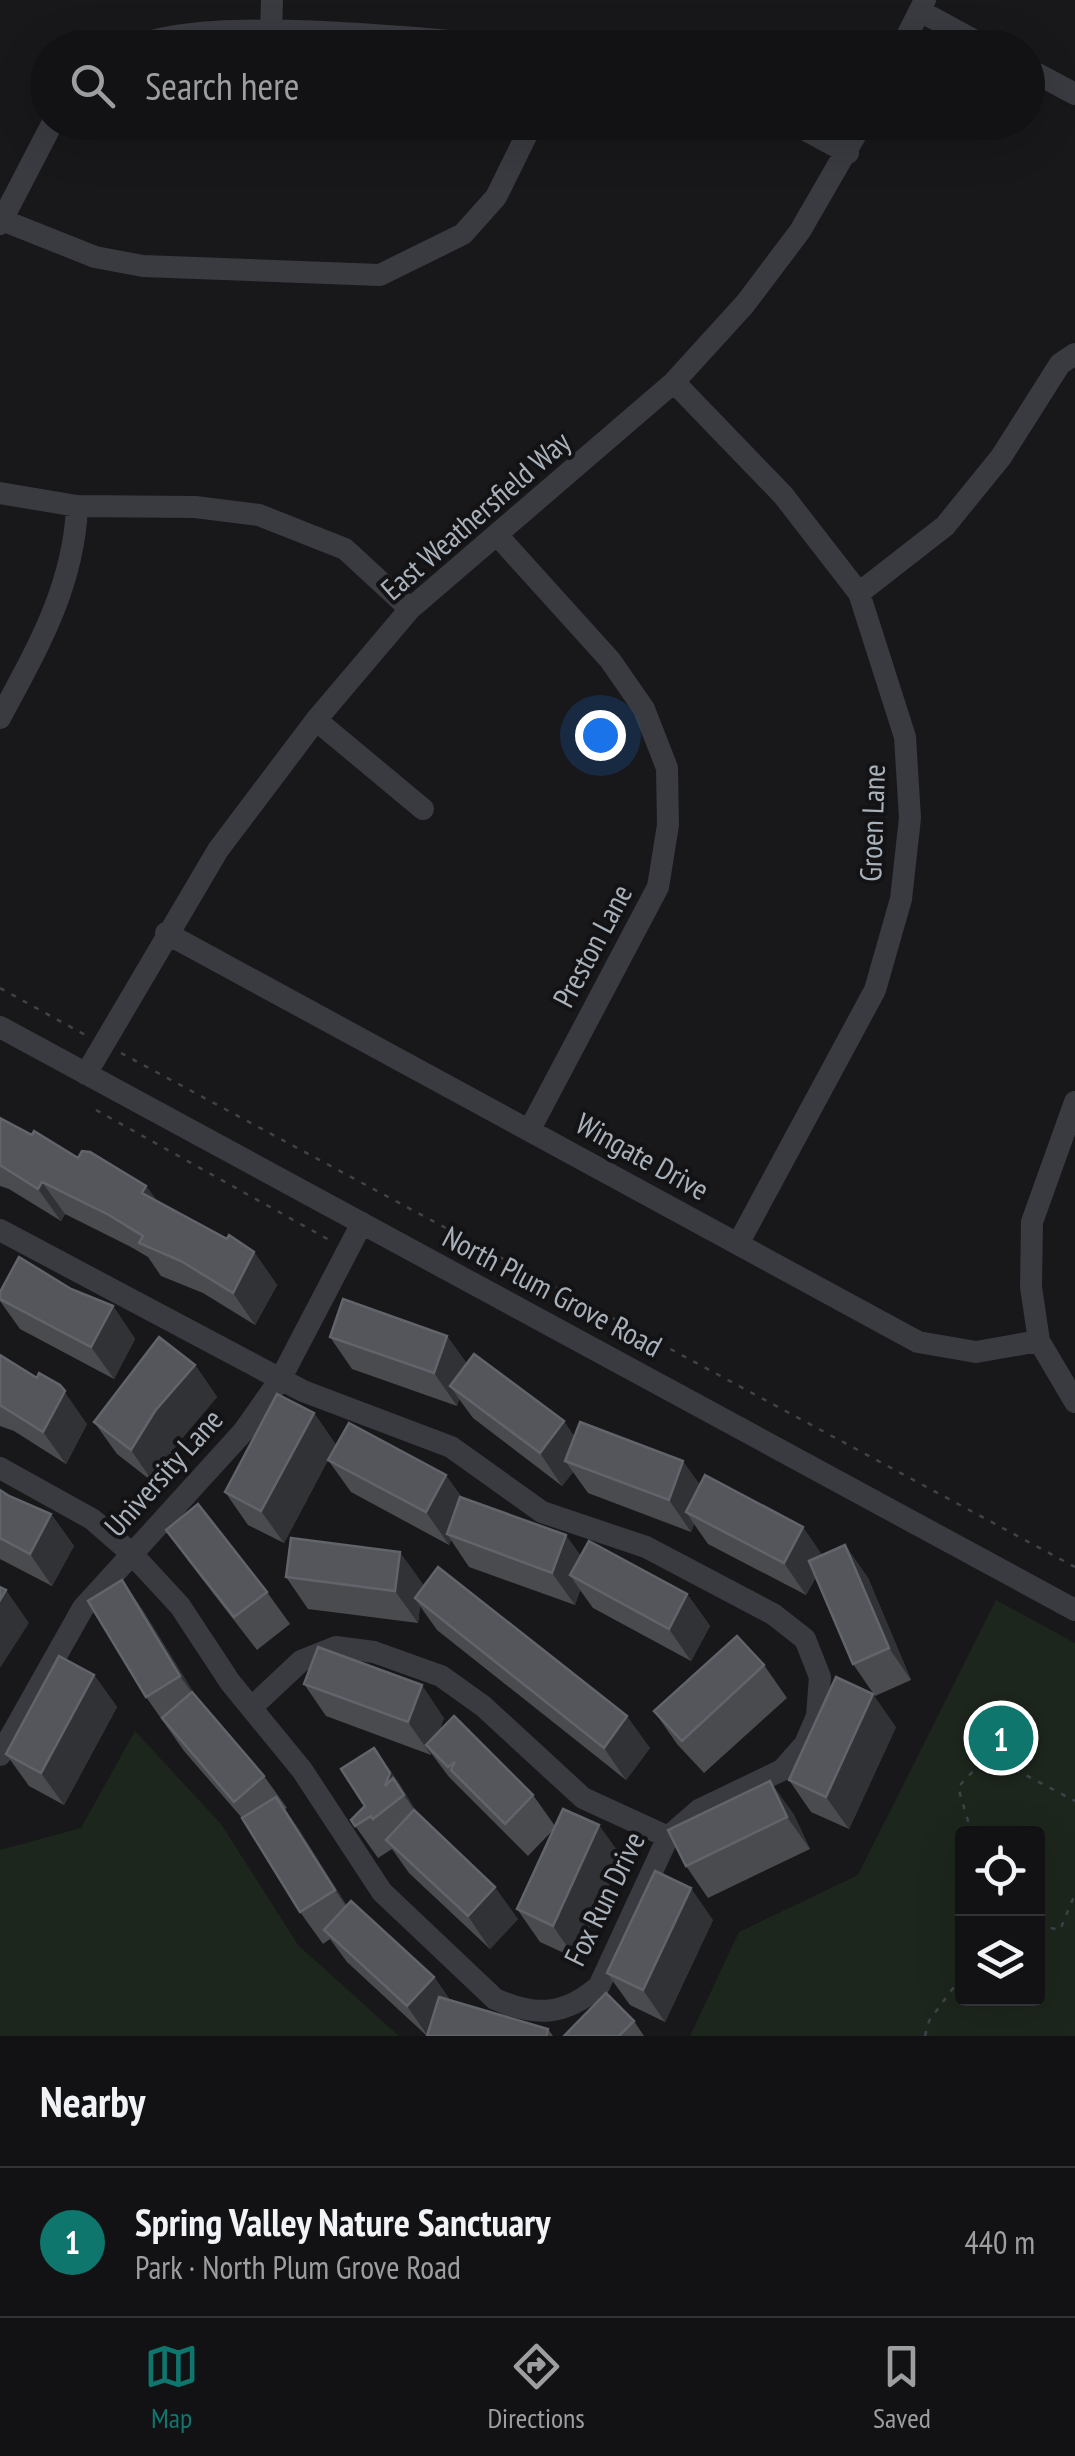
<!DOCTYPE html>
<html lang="en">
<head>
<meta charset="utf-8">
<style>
  body { margin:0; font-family:"PT Sans Narrow",sans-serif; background:#1b1b1d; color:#f1f3f6 }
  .controls { position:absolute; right:30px; bottom:30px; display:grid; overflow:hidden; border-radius:10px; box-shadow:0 10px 40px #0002 }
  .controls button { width:90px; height:90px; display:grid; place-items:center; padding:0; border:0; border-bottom:2px solid #313234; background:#121214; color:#f1f3f6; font:50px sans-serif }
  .you { position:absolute; left:600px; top:735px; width:35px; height:35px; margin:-25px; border:8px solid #fff; border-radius:50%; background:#1a73e8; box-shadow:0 0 0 15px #1a73e833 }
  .badge { display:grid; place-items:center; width:65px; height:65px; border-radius:50%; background:#0f766e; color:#fff; font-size:32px; font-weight:700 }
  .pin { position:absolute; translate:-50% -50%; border:5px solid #fff; box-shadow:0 2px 10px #0006 }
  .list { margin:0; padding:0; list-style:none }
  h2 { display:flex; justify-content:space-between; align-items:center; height:130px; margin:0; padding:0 40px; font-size:42px }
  h2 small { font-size:32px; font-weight:400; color:#9c9ea0 }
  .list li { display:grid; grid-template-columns:65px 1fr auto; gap:30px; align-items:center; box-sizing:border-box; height:150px; padding:0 40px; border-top:2px solid #313234 }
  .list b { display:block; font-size:38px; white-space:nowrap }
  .list p { margin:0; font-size:32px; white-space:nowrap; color:#9c9ea0 }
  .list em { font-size:32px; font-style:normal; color:#9c9ea0 }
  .icon { flex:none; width:55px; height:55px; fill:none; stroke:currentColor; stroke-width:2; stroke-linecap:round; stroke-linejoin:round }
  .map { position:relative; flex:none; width:1075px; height:2036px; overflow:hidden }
  .search { position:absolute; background:#121214; box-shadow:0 10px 40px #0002; left:30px; right:30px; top:30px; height:110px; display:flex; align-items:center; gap:25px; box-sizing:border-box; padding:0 35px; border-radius:55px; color:#9c9ea0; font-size:38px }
  .sheet { height:280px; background:#121214 }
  nav { display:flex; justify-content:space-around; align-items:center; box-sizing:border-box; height:140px; border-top:2px solid #313234; background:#121214; font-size:28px; color:#9c9ea0 }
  nav a { display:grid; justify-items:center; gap:5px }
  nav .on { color:#0f766e }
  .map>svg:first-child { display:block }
  .green { fill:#1d261d; fill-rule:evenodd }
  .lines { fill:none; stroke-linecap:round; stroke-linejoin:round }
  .path { stroke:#3f4247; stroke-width:2.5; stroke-dasharray:5 8; stroke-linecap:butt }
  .minor { stroke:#393b40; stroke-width:22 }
  .wall { fill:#494b4f }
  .shaded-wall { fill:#313235 }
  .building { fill:#54565b; stroke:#61646a; stroke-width:2.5 }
  .labels { text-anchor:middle; stroke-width:8; stroke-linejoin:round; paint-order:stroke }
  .street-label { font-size:30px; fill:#a9b1bb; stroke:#131315 }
</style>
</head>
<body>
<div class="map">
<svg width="1075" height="2036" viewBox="0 0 1075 2036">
  <rect width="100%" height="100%" fill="#18181a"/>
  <path class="green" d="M996 1600 1075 1643V2036H690L739 1932 858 1875ZM962 1834H1038V1998H962Z
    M135 1731 221 1824 298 1945 399 2036H0V1850L81 1828Z"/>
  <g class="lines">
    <path class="path" d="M0 988 87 1036
      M121 1053 1075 1567
      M96 1110 331 1241
      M972 1834 958 1787 981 1763 1014 1769 1075 1801
      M1038 1925 1060 1930 1075 1894
      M925 2036 929 2021 962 1976"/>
    <path class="minor" d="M920 11 988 48
      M271 32 272 0
      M135 48C203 12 446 42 533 48
      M901 48 925 0
      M1028 69 1075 94
      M791 122 848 153
      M2 220 95 257 143 266 380 275 463 234 496 197 533 122
      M0 224 53 122
      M674 382 783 495 859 593 905 737 910 818 901 899 875 990 738 1244
      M0 493 77 506 195 507 259 515 345 549 410 609
      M498 536 610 660 644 709 667 768 668 825 658 887 530 1129
      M859 593 945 526 1001 457 1060 364 1075 354
      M0 718C37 649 74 586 77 506
      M316 720 423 809
      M166 933 918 1342 976 1352 1039 1341 1075 1402
      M0 1027 1075 1610
      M86 1074 218 850 316 720 410 609 674 382 745 304 800 231 863 122
      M0 1230 303 1391 451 1447 542 1512 646 1547 773 1614 805 1639 820 1677 817 1716 805 1744 782 1770 699 1810 668 1837 599 1986C565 2016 535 2017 495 1999L382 1892 302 1770 230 1682 180 1606 132 1554 92 1519 0 1468
      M1039 1341 1031 1287 1032 1222 1075 1102
      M252 1707 301 1661 336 1647 374 1652 441 1676 483 1706 583 1798 668 1837
      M0 1755 83 1608 243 1432 281 1378 362 1223"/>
  </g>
  <path class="wall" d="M0 1118 78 1158 146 1186 157 1201 254 1252 277 1285 255 1325 203 1293 161 1276 148 1257 131 1247 65 1214 61 1221 9 1189 0 1186Z
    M71 1289 113 1306 135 1339 114 1379 20 1329 0 1301V1292Z
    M447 1336 467 1364 574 1437 700 1484 823 1555 845 1545 868 1578 911 1680 875 1696 853 1664 816 1577 806 1595 708 1544 694 1524 691 1532 588 1493 573 1472 562 1486 473 1418 459 1399 457 1406 352 1369 330 1337Z
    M0 1355 87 1424 66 1464 14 1431 0 1426Z
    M195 1365 217 1397 178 1443 153 1482 117 1454 94 1422Z
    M314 1413 336 1445 284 1543 248 1525 225 1492Z
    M328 1460 461 1497 581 1556 687 1594 710 1626 691 1661 593 1608 580 1590 575 1605 469 1567 451 1540 449 1545 351 1492Z
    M0 1490 9 1496 51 1514 74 1546 52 1586 0 1559Z
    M166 1530 267 1592 290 1624 257 1650 189 1562Z
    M286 1577 423 1584 422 1588 650 1748 626 1780 437 1630 420 1606 418 1623 308 1609Z
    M122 1580 144 1612 195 1695 264 1776 287 1808 285 1809 347 1906 434 1977 450 2000 548 2029 553 2036H427L347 1962 330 1939 323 1944 300 1912 242 1818 184 1751 146 1697Z
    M764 1665 787 1698 704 1773 677 1744 654 1711Z
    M94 1675 117 1707 64 1805 29 1786 6 1754Z
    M304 1684 444 1718 439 1732 533 1795 555 1826 622 1857 575 1958 540 1942 517 1909 554 1829 528 1856 449 1777 431 1753V1755L326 1716Z
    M896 1727 849 1829 811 1812 789 1780Z
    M397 1780 419 1816 518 1919 490 1949 409 1873 392 1849 378 1858 351 1820Z
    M793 1813 810 1849 708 1898 686 1866Z
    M713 1920 665 2022 630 2005 607 1973Z
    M634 2021 644 2036H564Z"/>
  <path class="shaded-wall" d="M42 1182 65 1214 61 1221 38 1189Z
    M146 1186 169 1218 142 1193Z
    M254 1252 277 1285 255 1325 233 1293Z
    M113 1306 135 1339 114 1379 91 1347Z
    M447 1336 470 1368 450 1386 459 1399 457 1406 434 1373Z
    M195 1365 217 1397 178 1443 153 1482 131 1450 155 1411Z
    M60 1385 87 1424 66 1464 43 1432Z
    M314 1413 336 1445 284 1543 261 1511Z
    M564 1421 586 1453 565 1461 573 1472 562 1486 540 1453Z
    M683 1461 706 1493 686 1512 694 1524 691 1532 669 1500Z
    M446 1475 469 1507 447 1534 451 1540 449 1545 426 1512Z
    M51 1514 74 1546 52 1586 30 1554Z
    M803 1527 825 1559 806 1595 784 1563Z
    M566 1535 589 1567 570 1575 580 1590 575 1605 552 1573Z
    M845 1545 868 1578 911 1680 889 1648Z
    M400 1552 423 1584 420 1603 415 1598 420 1606 418 1623 395 1591Z
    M122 1580 144 1612 203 1708 180 1676Z
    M6 1590 29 1623 0 1668V1600Z
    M687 1594 710 1626 691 1661 669 1629Z
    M94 1675 117 1707 64 1805 41 1773Z
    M422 1685 444 1718 432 1751 426 1745 431 1753V1755L408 1722Z
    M873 1694 896 1727 849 1829 826 1797Z
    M627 1716 650 1748 626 1780 604 1748Z
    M374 1748 397 1780 426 1827 404 1795 385 1786Z
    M770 1781 793 1813 810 1849 787 1817Z
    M276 1797 299 1829 357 1922 335 1890Z
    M599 1825 622 1857 575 1958 553 1926Z
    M495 1887 518 1919 490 1949 468 1916Z
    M691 1888 713 1920 665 2022 643 1990Z
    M434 1977 456 2009 428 2036 407 2006Z"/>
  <path class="building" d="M0 1118 32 1135 34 1131 78 1158 82 1151 90 1152 146 1186 142 1193 227 1239 229 1235 254 1252 233 1293 181 1261 139 1243 143 1236 109 1215 42 1182 38 1189 0 1165Z
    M19 1257 71 1289 113 1306 91 1347 0 1299V1292Z
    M343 1299 447 1336 434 1373 330 1337Z
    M159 1337 195 1365 155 1411 131 1450 94 1422Z
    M474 1354 564 1421 540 1453 450 1386Z
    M0 1355 37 1378 39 1373 60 1385 65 1391 43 1432 0 1405Z
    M277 1394 314 1413 261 1511 225 1492Z
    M580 1422 683 1461 669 1500 565 1461Z
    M349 1423 446 1475 426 1512 328 1460Z
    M705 1475 803 1527 784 1563 686 1512Z
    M0 1490 9 1496 51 1514 30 1554 0 1538Z
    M460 1497 566 1535 552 1573 447 1534Z
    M198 1504 267 1592 234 1617 166 1530Z
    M291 1538 400 1552 395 1591 286 1577Z
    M589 1541 687 1594 669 1629 570 1575Z
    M845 1545 889 1648 853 1664 809 1561Z
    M438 1567 627 1716 604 1748 415 1598Z
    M122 1580 180 1676 146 1697 88 1601Z
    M0 1587 6 1590 0 1600Z
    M737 1636 764 1665 682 1741 654 1711Z
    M318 1647 422 1685 408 1722 304 1684Z
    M59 1656 94 1675 41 1773 6 1754Z
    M836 1677 873 1694 826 1797 789 1780Z
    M192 1692 264 1776 234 1802 162 1718Z
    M454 1716 533 1795 505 1824 451 1770 455 1762 448 1767 426 1745Z
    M374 1748 390 1773 385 1786 393 1778 404 1795 373 1819 371 1816 355 1826 351 1820 365 1806 341 1769Z
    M770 1781 787 1817 686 1866 668 1830Z
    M276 1797 335 1890 300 1912 242 1818Z
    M563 1809 599 1825 553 1926 517 1909Z
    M414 1810 495 1887 468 1916 386 1840Z
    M655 1871 691 1888 643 1990 607 1973Z
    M351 1901 434 1977 407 2006 324 1930Z
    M606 1993 634 2021 619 2036H564Z
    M439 1997 548 2029 546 2036H427Z"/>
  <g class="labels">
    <g class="street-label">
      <text transform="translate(476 516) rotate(-41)" y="10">East Weathersfield Way</text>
      <text transform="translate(873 823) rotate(-88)" y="10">Groen Lane</text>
      <text transform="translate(593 946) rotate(-62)" y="10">Preston Lane</text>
      <text transform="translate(642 1157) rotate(29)" y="10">Wingate Drive</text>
      <text transform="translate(552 1292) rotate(28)" y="10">North Plum Grove Road</text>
      <text transform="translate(164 1473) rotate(-48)" y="10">University Lane</text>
      <text transform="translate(605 1899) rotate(-64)" y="10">Fox Run Drive</text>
    </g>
  </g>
</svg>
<div class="controls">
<button><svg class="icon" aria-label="locate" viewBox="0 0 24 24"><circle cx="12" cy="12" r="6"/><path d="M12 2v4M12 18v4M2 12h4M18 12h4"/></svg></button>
<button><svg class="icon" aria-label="layers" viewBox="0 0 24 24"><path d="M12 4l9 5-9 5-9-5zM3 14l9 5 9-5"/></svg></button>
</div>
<div class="you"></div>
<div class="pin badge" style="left:1001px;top:1738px">1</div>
<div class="search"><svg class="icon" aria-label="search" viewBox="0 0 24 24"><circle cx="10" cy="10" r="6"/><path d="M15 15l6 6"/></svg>Search here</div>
</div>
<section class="sheet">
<h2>Nearby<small></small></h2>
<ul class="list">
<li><span class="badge">1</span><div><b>Spring Valley Nature Sanctuary</b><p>Park · North Plum Grove Road</p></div><em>440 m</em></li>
</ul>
</section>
<nav>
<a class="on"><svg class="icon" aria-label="map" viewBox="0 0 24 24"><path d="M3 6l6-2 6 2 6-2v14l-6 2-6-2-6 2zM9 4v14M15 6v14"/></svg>Map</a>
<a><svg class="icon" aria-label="directions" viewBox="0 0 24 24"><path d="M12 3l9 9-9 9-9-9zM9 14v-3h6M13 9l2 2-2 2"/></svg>Directions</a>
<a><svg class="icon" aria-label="saved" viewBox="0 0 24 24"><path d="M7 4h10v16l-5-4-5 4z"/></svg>Saved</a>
</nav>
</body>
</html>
